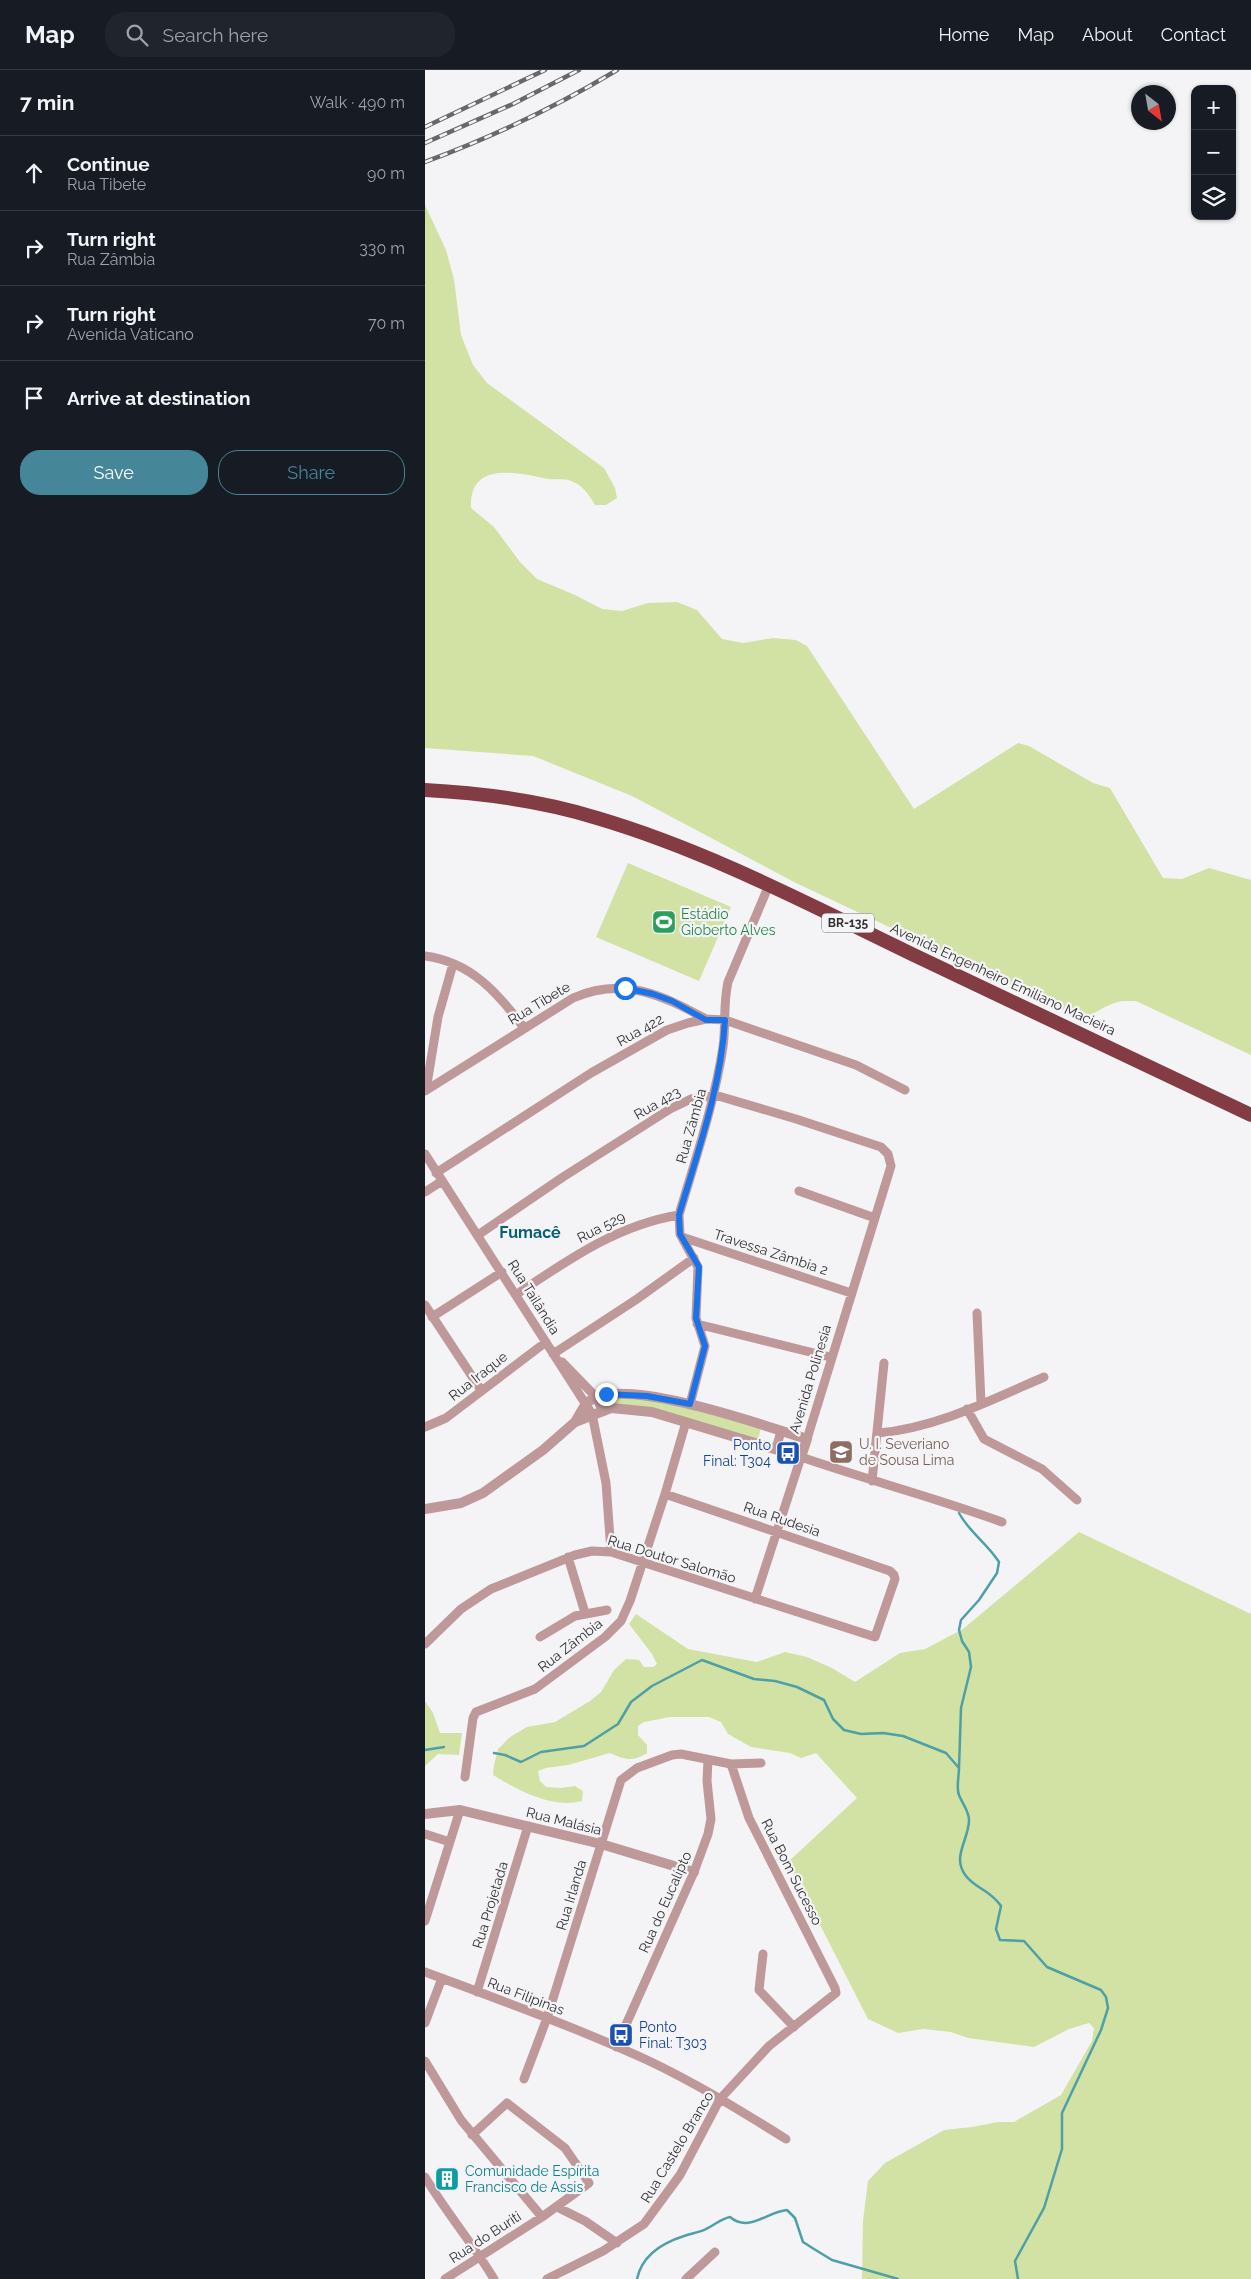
<!DOCTYPE html>
<html lang="en">
<head>
<meta charset="utf-8">
<style>
  body { margin:0; font-family:Raleway,sans-serif; background:#20242c; color:#f1f3f6 }
  .controls { position:absolute; right:15px; top:15px; display:grid; overflow:hidden; border-radius:10px; box-shadow:0 1px 4px #0004 }
  .controls button { width:45px; height:45px; display:grid; place-items:center; padding:0; border:0; border-bottom:1px solid #363941; background:#171b24; color:#f1f3f6; font:25px sans-serif }
  .compass { position:absolute; left:706px; top:15px; width:45px; height:45px; border-radius:50%; background:#171b24; box-shadow:0 1px 4px #0004; rotate:149deg }
  .stop { position:absolute; width:15px; height:15px; margin:-11px; border:4px solid #1a73e8; border-radius:50%; background:#fff }
  .stop.end { background:#1a73e8; border-color:#fff; box-shadow:0 1px 5px #0008 }
  .list { margin:0; padding:0; list-style:none }
  h2 { display:flex; justify-content:space-between; align-items:center; height:65px; margin:0; padding:0 20px; font-size:21px }
  h2 small { font-size:16px; font-weight:400; color:#9ea1a6 }
  .list li { display:grid; grid-template-columns:32px 1fr auto; gap:15px; align-items:center; box-sizing:border-box; height:75px; padding:0 20px; border-top:1px solid #363941 }
  .list b { display:block; font-size:19px; white-space:nowrap }
  .list p { margin:0; font-size:16px; white-space:nowrap; color:#9ea1a6 }
  .list em { font-size:16px; font-style:normal; color:#9ea1a6 }
  .actions { display:flex; gap:10px; padding:15px 20px }
  .actions a { flex:1; padding:11px 0; border:1px solid #458699; border-radius:20px; text-align:center; font-size:18px; color:#458699 }
  .actions .main { background:#458699; color:#fff }
  .icon { flex:none; width:28px; height:28px; fill:none; stroke:currentColor; stroke-width:2; stroke-linecap:round; stroke-linejoin:round }
  .map { position:relative; flex:none; width:826px; height:2209px; overflow:hidden }
  header { display:flex; align-items:center; gap:30px; box-sizing:border-box; height:70px; padding:0 25px; background:#171b24; border-bottom:1px solid #363941 }
  header strong { font-size:24px }
  nav { display:flex; gap:28px; margin-inline-start:auto; font-size:18px }
  .search { width:350px; height:45px; background:#20242c; display:flex; align-items:center; gap:12px; box-sizing:border-box; padding:0 18px; border-radius:20px; color:#9ea1a6; font-size:19px }
  main { display:flex }
  aside { flex:1; background:#171b24 }
  .map>svg:first-child { display:block }
  .green { fill:#d2e1a4 }
  .lines { fill:none; stroke-linecap:round; stroke-linejoin:round }
  .stream { stroke:#4ea0a6; stroke-width:2.5 }
  .minor { stroke:#bf989a; stroke-width:9 }
  .tertiary { stroke:#bf989a; stroke-width:10 }
  .trunk { stroke:#833c44; stroke-width:14 }
  .rail-casing { stroke:#68686a; stroke-width:4.5 }
  .rail { stroke:#f4f4f7; stroke-width:2.5; stroke-dasharray:8; stroke-linecap:butt }
  .route { stroke:#1a73e8; stroke-width:6 }
  .labels { text-anchor:middle; stroke-width:4.5; stroke-linejoin:round; paint-order:stroke }
  .shield { fill:#f4f4f7; stroke:#6c6c6d; stroke-width:1 }
  .shield-label { font-size:12px; font-weight:bold; fill:#313132 }
  .leisure-label { font-size:14px; fill:#27864d; stroke:#f4f4f7; text-anchor:start }
  .street-label { font-size:14px; fill:#313132; stroke:#f4f4f7 }
  .education-label { font-size:14px; fill:#785e54; stroke:#f4f4f7; text-anchor:start }
  .transit-label { font-size:14px; fill:#164399; stroke:#f4f4f7; text-anchor:end }
  .culture-label { font-size:14px; fill:#0d838f; stroke:#f4f4f7; text-anchor:start }
  .quarter-label { font-size:16px; font-weight:bold; fill:#096075; stroke:#f4f4f7 }
</style>
</head>
<body>
<header>
<strong>Map</strong>
<div class="search"><svg class="icon" aria-label="search" viewBox="0 0 24 24"><circle cx="10" cy="10" r="6"/><path d="M15 15l6 6"/></svg>Search here</div>
<nav><a>Home</a><a>Map</a><a>About</a><a>Contact</a></nav>
</header>
<main>
<aside>
<h2>7 min<small>Walk · 490 m</small></h2>
<ul class="list">
<li><svg class="icon" aria-label="ahead" viewBox="0 0 24 24"><path d="M12 20V5M6 11l6-6 6 6"/></svg><div><b>Continue</b><p>Rua Tibete</p></div><em>90 m</em></li>
<li><svg class="icon" aria-label="right" viewBox="0 0 24 24"><path d="M7 20v-9h11M14 6l5 5-5 5"/></svg><div><b>Turn right</b><p>Rua Zâmbia</p></div><em>330 m</em></li>
<li><svg class="icon" aria-label="right" viewBox="0 0 24 24"><path d="M7 20v-9h11M14 6l5 5-5 5"/></svg><div><b>Turn right</b><p>Avenida Vaticano</p></div><em>70 m</em></li>
<li><svg class="icon" aria-label="arrive" viewBox="0 0 24 24"><path d="M6 21V4h12l-3 4 3 4H6"/></svg><div><b>Arrive at destination</b></div></li>
</ul>
<div class="actions"><a class="main">Save</a><a>Share</a></div>
</aside>
<div class="map">
<svg width="826" height="2209" viewBox="0 0 826 2209">
  <rect width="100%" height="100%" fill="#f4f4f7"/>
  <path class="green" d="M0 135 21 180 29 209 36 265 48 295 62 313 179 398 190 418 192 428 181 435H170C164 425 158 415 146 411 139 408 130 410 123 409 93 403 44 390 46 438L69 457 95 492 112 509 150 525 177 539 197 541 223 533 252 532 272 540 297 569 318 573 348 568 371 570 382 576 489 739 593 673 604 676 668 713 685 718 738 808 757 809 784 798 826 810V985L711 931C703 931 695 930 687 934 673 939 670 946 654 947L369 812 207 726 108 686 0 678Z
    M203 793 306 837 274 911 171 867Z
    M181 1328 223 1330 247 1334 336 1358 333 1369 236 1341 183 1335 180 1332Z
    M654 1462 826 1544V2209H437L438 2151 443 2111 460 2093 519 2060 547 2057 573 2052H589L636 2025 667 1971 669 1958 664 1953 644 1959 609 1977 543 1968 526 1962 498 1959 473 1963 443 1949 363 1792 432 1728 391 1683 376 1688 365 1683 326 1677 303 1664 296 1652 284 1647H245L219 1652 213 1656V1665L222 1675V1683C208 1692 200 1690 185 1683L143 1695 121 1698 113 1701 115 1711 121 1717 136 1718 150 1716 158 1721 157 1731C127 1739 93 1720 68 1705L69 1695 73 1679 85 1667 102 1657 130 1652 165 1631 176 1622 189 1600 201 1589 214 1590 219 1597H228L232 1594 227 1584 204 1554 211 1544 263 1579 332 1592 360 1582 382 1587 407 1598 430 1612 475 1583 500 1579 538 1559Z
    M0 1631 8 1643 15 1663H37L34 1685 13 1684 0 1696Z"/>
  <g class="lines">
    <path class="stream" d="M0 1680 19 1677
      M69 1683 80 1685 96 1692 116 1682 159 1676 193 1654 206 1632 227 1616 277 1590 329 1609 350 1611 372 1617 399 1630 408 1649 419 1660 436 1664 458 1663 478 1666 521 1683 534 1698C534 1706 531 1718 534 1725 537 1733 544 1741 544 1750 544 1770 526 1787 541 1806 551 1819 564 1819 576 1836L571 1859 575 1870 599 1871 622 1897 676 1920 681 1927 683 1938 676 1960 637 2043V2079L619 2138 590 2191 593 2209
      M534 1698 536 1638 546 1597 544 1582 537 1571 534 1560 536 1550 554 1530 572 1503 574 1492C562 1473 544 1462 534 1443
      M212 2209C217 2185 237 2173 259 2166 266 2163 274 2163 281 2159 290 2155 295 2149 305 2147 324 2163 341 2142 362 2140L370 2148 378 2172 389 2179 407 2190 473 2209"/>
    <path class="minor" d="M0 886C46 892 73 923 99 958
      M1 1020 13 947 28 894
      M0 1021 148 928C198 906 237 925 281 949
      M0 1084 167 1344 181 1413 186 1482
      M11 1103 166 1003 242 960 263 953 281 949 300 950 431 995 480 1020
      M374 1121 450 1148
      M0 1122 17 1111
      M53 1165 138 1107 245 1039 266 1029 290 1025 371 1049 456 1077 463 1084 466 1096 382 1369
      M257 1167 426 1223
      M92 1224C143 1190 192 1155 254 1145
      M0 1235 56 1320
      M552 1243 556 1333
      M7 1247 77 1202
      M272 1254 405 1287
      M128 1284 212 1229 269 1188
      M137 1292 171 1327 177 1340
      M265 1334 280 1276 271 1248 273 1197 255 1164 254 1145C270 1090 289 1035 298 977 301 956 298 934 303 912L344 815
      M542 1339 559 1369 617 1399 652 1430
      M0 1357 21 1348 121 1272
      M453 1363C511 1358 566 1330 619 1307
      M351 1379 356 1361
      M447 1411 459 1293
      M143 1487 160 1543
      M330 1529 376 1387C443 1410 511 1428 577 1452
      M115 1567 150 1546 182 1540
      M0 1574 36 1539 66 1519 150 1485 167 1481 186 1482 450 1567 470 1509 469 1505 465 1501 240 1424
      M40 1707 48 1648 51 1642 110 1619 180 1567 196 1551 205 1531 240 1424 261 1352
      M0 1764 25 1772
      M0 1851 35 1740
      M338 1884 334 1920 369 1957
      M0 1902C75 1930 150 1957 222 1990 271 2013 316 2041 361 2069
      M52 1922 103 1756
      M0 1953 17 1908
      M191 1977 269 1802 283 1764 286 1749 282 1711 283 1690
      M0 1991 36 2050 117 2147
      M99 2009 122 1948 196 1710 212 1698 247 1685 256 1684 306 1694 336 1693
      M0 2107C21 2142 48 2174 69 2209
      M132 2137 160 2151 192 2173
      M20 2209 117 2147 164 2113 140 2078 82 2033 47 2065
      M122 2209 178 2181 219 2154 255 2105 295 2029 344 1976 411 1923 410 1918 324 1748 306 1694
      M261 2209 290 2182"/>
    <path class="tertiary" d="M0 1439 36 1433 58 1423 118 1380 150 1352 186 1338 227 1342 376 1387 382 1369C337 1355 210 1310 169 1328 159 1333 156 1343 150 1352
      M0 1744 35 1740 176 1774 269 1802"/>
    <path class="trunk" d="M0 720C58 723 117 731 172 748 284 781 389 837 493 887 604 940 715 992 826 1045"/>
    <defs>
      <path id="rail" d="M0 57 120 0
        M0 73 88 34 154 0
        M0 92C67 67 131 37 192 0"/>
    </defs>
    <use href="#rail" class="rail-casing"/>
    <use href="#rail" class="rail"/>
  </g>
  <g class="lines">
    <path class="route" d="M181 1324 222 1326 265 1334 280 1276 271 1248 274 1197 255 1164 254 1145C273 1081 296 1017 300 950H281L247 931 228 924 200 918"/>
  </g>
  <defs>
    <symbol id="stadium-square" viewBox="-11 -11 22 22"><rect x="-9" y="-9" width="18" height="18" rx="4" fill="#2e9e5b" stroke="#f4f4f7"/><path d="M0-5a6.5 5 0 1 0 0 10a6.5 5 0 1 0 0-10ZM-3.5-1.8h7v3.6h-7Z" fill="#fff"/></symbol>
    <symbol id="school-square" viewBox="-11 -11 22 22"><rect x="-9" y="-9" width="18" height="18" rx="4" fill="#8d6e63" stroke="#f4f4f7"/><path d="M0-5L7-2L0 1L-7-2ZM-4 1L0 2.5L4 1V4Q0 6-4 4Z" fill="#fff"/></symbol>
    <symbol id="bus-square" viewBox="-11 -11 22 22"><rect x="-9" y="-9" width="18" height="18" rx="4" fill="#1a4fb4" stroke="#f4f4f7"/><path d="M-5-6H5V4H4V6H2V4H-2V6H-4V4H-5ZM-3.5-4V0h7V-4ZM-3.5 1.2v1.5H-2V1.2ZM2 1.2v1.5H3.5V1.2Z" fill="#fff"/></symbol>
    <symbol id="building-square" viewBox="-11 -11 22 22"><rect x="-9" y="-9" width="18" height="18" rx="4" fill="#0f9aa8" stroke="#f4f4f7"/><path d="M-4-6H4V6H1V3H-1V6H-4ZM-2.5-4.3h1.7v1.8h-1.7ZM.8-4.3h1.7v1.8H.8ZM-2.5-1h1.7V.8h-1.7ZM.8-1h1.7V.8H.8Z" fill="#fff"/></symbol>
  </defs>
  <g fill-rule="evenodd">
    <use href="#stadium-square" x="225" y="838" width="28" height="28"/>
    <use href="#school-square" x="402" y="1368" width="28" height="28"/>
    <use href="#bus-square" x="349" y="1369" width="28" height="28"/>
    <use href="#bus-square" x="182" y="1951" width="28" height="28"/>
    <use href="#building-square" x="8" y="2095" width="28" height="28"/>
  </g>
  <g class="labels">
    <rect class="shield" x="397" y="843.5" width="52" height="19" rx="4"/>
    <g class="shield-label">
      <text x="423" y="857">BR-135</text>
    </g>
    <g class="leisure-label">
      <text x="256" y="849">Estádio<tspan x="256" dy="16">Gioberto Alves</tspan></text>
    </g>
    <g class="street-label">
      <text transform="translate(578 909) rotate(25)" y="5">Avenida Engenheiro Emiliano Macieira</text>
      <text transform="translate(114 933) rotate(-31)" y="5">Rua Tibete</text>
      <text transform="translate(215 960) rotate(-29)" y="5">Rua 422</text>
      <text transform="translate(232 1033) rotate(-30)" y="5">Rua 423</text>
      <text transform="translate(266 1056) rotate(-74)" y="5">Rua Zâmbia</text>
      <text transform="translate(176 1157) rotate(-27)" y="5">Rua 529</text>
      <text transform="translate(346 1182) rotate(18)" y="5">Travessa Zâmbia 2</text>
      <text transform="translate(109 1227) rotate(58)" y="5">Rua Tailândia</text>
      <text transform="translate(53 1306) rotate(-38)" y="5">Rua Iraque</text>
      <text transform="translate(385 1309) rotate(-73)" y="5">Avenida Polinesia</text>
      <text transform="translate(357 1449) rotate(19)" y="5">Rua Rudesia</text>
      <text transform="translate(247 1489) rotate(17)" y="5">Rua Doutor Salomão</text>
      <text transform="translate(145 1575) rotate(-38)" y="5">Rua Zâmbia</text>
      <text transform="translate(139 1751) rotate(14)" y="5">Rua Malásia</text>
      <text transform="translate(367 1802) rotate(63)" y="5">Rua Bom Sucesso</text>
      <text transform="translate(146 1825) rotate(-73)" y="5">Rua Irlanda</text>
      <text transform="translate(240 1832) rotate(-66)" y="5">Rua do Eucalípto</text>
      <text transform="translate(65 1835) rotate(-73)" y="5">Rua Projetada</text>
      <text transform="translate(101 1926) rotate(21)" y="5">Rua Filipinas</text>
      <text transform="translate(252 2077) rotate(-59)" y="5">Rua Castelo Branco</text>
      <text transform="translate(60 2167) rotate(-33)" y="5">Rua do Buriti</text>
    </g>
    <g class="education-label">
      <text x="434" y="1379">U. I. Severiano<tspan x="434" dy="16">de Sousa Lima</tspan></text>
    </g>
    <g class="transit-label">
      <text x="346" y="1380">Ponto<tspan x="346" dy="16">Final: T304</tspan></text>
      <text x="214" y="1962" text-anchor="start">Ponto<tspan x="214" dy="16">Final: T303</tspan></text>
    </g>
    <g class="culture-label">
      <text x="40" y="2106">Comunidade Espírita<tspan x="40" dy="16">Francisco de Assis</tspan></text>
    </g>
    <g class="quarter-label">
      <text x="105" y="1168">Fumacê</text>
    </g>
  </g>
</svg>
<div class="controls">
<button>+</button>
<button>−</button>
<button><svg class="icon" aria-label="layers" viewBox="0 0 24 24"><path d="M12 4l9 5-9 5-9-5zM3 14l9 5 9-5"/></svg></button>
</div>
<svg class="compass" viewBox="-18 -18 36 36"><path d="M0-13l5 13h-10z" fill="#e53935"/><path d="M0 13l5-13h-10z" fill="#9ea1a6"/></svg>
<div class="stop" style="left:200px;top:918px"></div>
<div class="stop end" style="left:181px;top:1324px"></div>
</div>
</main>
</body>
</html>
